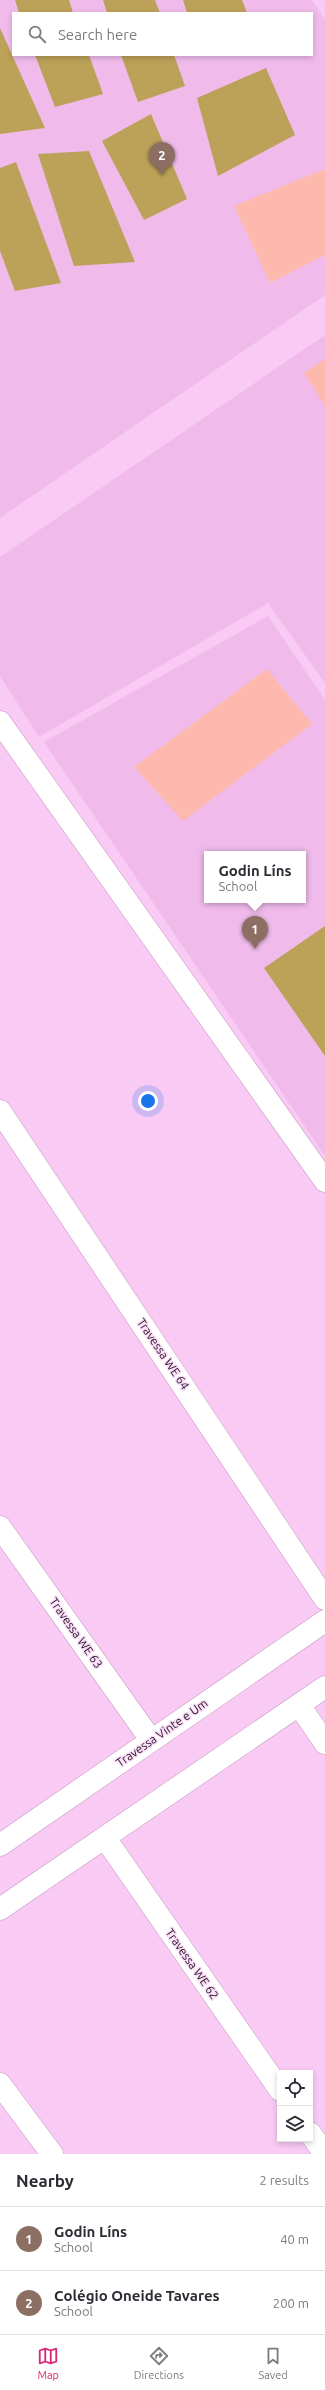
<!DOCTYPE html>
<html lang="en">
<head>
<meta charset="utf-8">
<style>
  body { margin:0; font-family:Ubuntu,sans-serif; background:#f2f2f3; color:#2b2b33 }
  .controls { position:absolute; right:12px; bottom:12px; display:grid; overflow:hidden; border-radius:0px; box-shadow:0 2px 6px #0003 }
  .controls button { width:36px; height:36px; display:grid; place-items:center; padding:0; border:0; border-bottom:1px solid #e1e1e2; background:#fff; color:#2b2b33; font:20px sans-serif }
  .you { position:absolute; left:148px; top:1101px; width:14px; height:14px; margin:-10px; border:3px solid #fff; border-radius:50%; background:#1a73e8; box-shadow:0 0 0 6px #1a73e833 }
  .badge { display:grid; place-items:center; width:26px; height:26px; border-radius:50%; background:#db2777; color:#fff; font-size:13px; font-weight:700 }
  .pin { position:absolute; translate:-50% -33px; filter:drop-shadow(0 1px 2px #0008) }
  .pin::after { content:''; position:absolute; top:21px; width:14px; height:12px; background:inherit; clip-path:polygon(0 0,100% 0,50% 100%) }
  .popup { position:absolute; left:204px; top:851px; width:102px; height:52px; box-sizing:border-box; display:grid; place-content:center; border-radius:0px; background:#fff; filter:drop-shadow(0 1px 3px #0005); font-size:13px; white-space:nowrap; color:#7c7c81 }
  .popup b { font-size:15px; color:#2b2b33 }
  .popup::after { content:''; position:absolute; left:50%; top:100%; margin-left:-8px; border:8px solid transparent; border-top-color:#fff }
  .list { margin:0; padding:0; list-style:none }
  h2 { display:flex; justify-content:space-between; align-items:center; height:52px; margin:0; padding:0 16px; font-size:17px }
  h2 small { font-size:13px; font-weight:400; color:#7c7c81 }
  .list li { display:grid; grid-template-columns:26px 1fr auto; gap:12px; align-items:center; box-sizing:border-box; height:64px; padding:0 16px; border-top:1px solid #e1e1e2 }
  .list b { display:block; font-size:15px; white-space:nowrap }
  .list p { margin:0; font-size:13px; white-space:nowrap; color:#7c7c81 }
  .list em { font-size:13px; font-style:normal; color:#7c7c81 }
  .icon { flex:none; width:22px; height:22px; fill:none; stroke:currentColor; stroke-width:2; stroke-linecap:round; stroke-linejoin:round }
  .map { position:relative; flex:none; width:325px; height:2154px; overflow:hidden }
  .search { position:absolute; background:#fff; box-shadow:0 2px 6px #0003; left:12px; right:12px; top:12px; height:44px; display:flex; align-items:center; gap:10px; box-sizing:border-box; padding:0 14px; border-radius:0px; color:#7c7c81; font-size:15px }
  .sheet { height:180px; background:#fff }
  nav { display:flex; justify-content:space-around; align-items:center; box-sizing:border-box; height:56px; border-top:1px solid #e1e1e2; background:#fff; font-size:11px; color:#7c7c81 }
  nav a { display:grid; justify-items:center; gap:2px }
  nav .on { color:#db2777 }
  .map>svg:first-child { display:block }
  .built { fill:#f0bbeb; fill-rule:evenodd }
  .green { fill:#feb9ae }
  .building { fill:#bca158 }
  .lines { fill:none; stroke-linecap:round; stroke-linejoin:round }
  .street-casing { stroke:#c79ac2; stroke-width:23 }
  .primary-casing { stroke:#c79ac2; stroke-width:23 }
  .street { stroke:#fff; stroke-width:22 }
  .primary { stroke:#fff; stroke-width:22 }
  .labels { text-anchor:middle; stroke-width:3; stroke-linejoin:round; paint-order:stroke }
  .street-label { font-size:12px; fill:#281727; stroke:#fbdef7 }
</style>
</head>
<body>
<div class="map">
<svg width="325" height="2154" viewBox="0 0 325 2154">
  <rect width="100%" height="100%" fill="#f9caf4"/>
  <path class="built" d="M0 0H312L325 19V295L0 518ZM13 13H312V55H13Z
    M325 335V683L268 603 39 737 0 676V557Z
    M268 616 325 700V1156L44 742ZM207 854H303V900H207Z"/>
  <path class="green" d="M325 169V255L270 283 234 206Z
    M325 359V406L304 373Z
    M267 669 312 724 183 821 134 767Z"/>
  <path class="building" d="M15 0H69L73 13H19Z
    M103 0H155L160 13H107Z
    M183 0H242L247 13H187Z
    M0 28 45 128 0 134Z
    M35 55H89L103 94 55 107Z
    M121 55H174L185 86 138 102Z
    M266 68 295 135 218 176 197 98Z
    M151 114 187 199 144 220 102 141Z
    M89 151 135 262 74 266 38 154Z
    M16 162 61 283 15 291 0 251V168Z
    M325 926V1056L264 968Z"/>
  <g class="lines">
    <defs>
      <path id="street" d="M0 722 325 1181
        M0 1111 325 1599
        M0 1527 151 1740
        M299 1705 325 1743
        M105 1838 280 2090
        M0 2084 52 2154
        M310 2133 325 2154"/>
      <path id="primary" d="M0 1845 325 1621
        M0 1909 325 1687"/>
    </defs>
    <use href="#street" class="street-casing"/>
    <use href="#primary" class="primary-casing"/>
    <use href="#street" class="street"/>
    <use href="#primary" class="primary"/>
  </g>
  <g class="labels">
    <g class="street-label">
      <text transform="translate(163 1354) rotate(56)" y="4">Travessa WE 64</text>
      <text transform="translate(76 1633) rotate(55)" y="4">Travessa WE 63</text>
      <text transform="translate(162 1733) rotate(-35)" y="4">Travessa Vinte e Um</text>
      <text transform="translate(192 1964) rotate(55)" y="4">Travessa WE 62</text>
    </g>
  </g>
</svg>
<div class="controls">
<button><svg class="icon" aria-label="locate" viewBox="0 0 24 24"><circle cx="12" cy="12" r="6"/><path d="M12 2v4M12 18v4M2 12h4M18 12h4"/></svg></button>
<button><svg class="icon" aria-label="layers" viewBox="0 0 24 24"><path d="M12 4l9 5-9 5-9-5zM3 14l9 5 9-5"/></svg></button>
</div>
<div class="you"></div>
<div class="pin badge" style="left:255px;top:949px;background:#8d6e63">1</div>
<div class="popup"><b>Godin Líns</b>School</div>
<div class="pin badge" style="left:162px;top:175px;background:#8d6e63">2</div>
<div class="search"><svg class="icon" aria-label="search" viewBox="0 0 24 24"><circle cx="10" cy="10" r="6"/><path d="M15 15l6 6"/></svg>Search here</div>
</div>
<section class="sheet">
<h2>Nearby<small>2 results</small></h2>
<ul class="list">
<li><span class="badge" style="background:#8d6e63">1</span><div><b>Godin Líns</b><p>School</p></div><em>40 m</em></li>
<li><span class="badge" style="background:#8d6e63">2</span><div><b>Colégio Oneide Tavares</b><p>School</p></div><em>200 m</em></li>
</ul>
</section>
<nav>
<a class="on"><svg class="icon" aria-label="map" viewBox="0 0 24 24"><path d="M3 6l6-2 6 2 6-2v14l-6 2-6-2-6 2zM9 4v14M15 6v14"/></svg>Map</a>
<a><svg class="icon" aria-label="directions" viewBox="0 0 24 24"><path d="M12 3l9 9-9 9-9-9zM9 14v-3h6M13 9l2 2-2 2"/></svg>Directions</a>
<a><svg class="icon" aria-label="saved" viewBox="0 0 24 24"><path d="M7 4h10v16l-5-4-5 4z"/></svg>Saved</a>
</nav>
</body>
</html>
